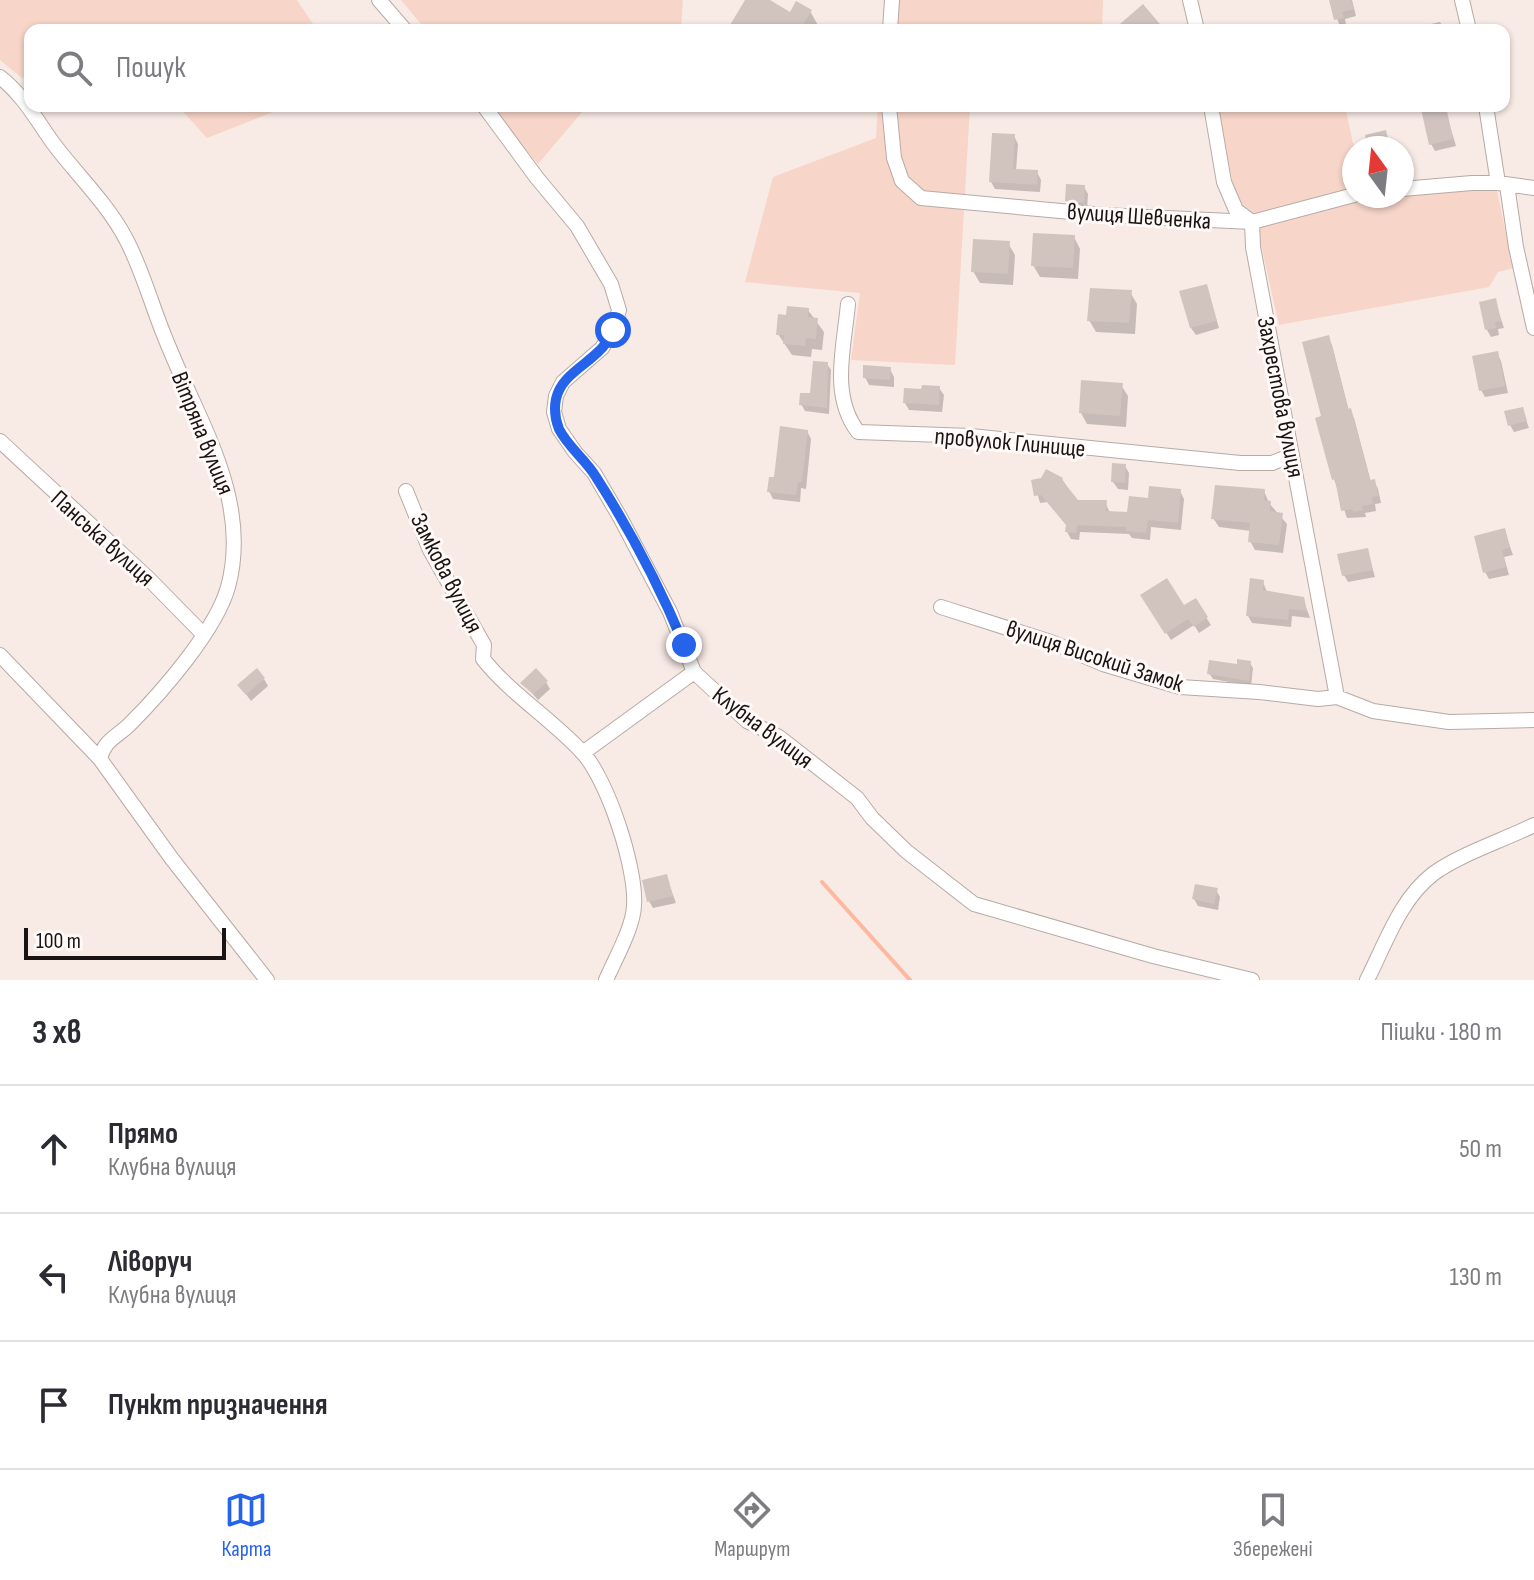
<!DOCTYPE html>
<html lang="uk">
<head>
<meta charset="utf-8">
<style>
  body { margin:0; font-family:"Sofia Sans Condensed",sans-serif; background:#f7f7f7; color:#2b2b33 }
  .compass { position:absolute; left:1342px; top:136px; width:72px; height:72px; border-radius:50%; background:#fff; box-shadow:0 2px 6px #0004; rotate:345deg }
  .scale { position:absolute; left:24px; bottom:20px; width:202px; box-sizing:border-box; padding-left:8px; border:4px solid #191413; border-top:0; font-size:22px; line-height:28px; white-space:nowrap; color:#191413; -webkit-text-stroke:6px #fff9f7; paint-order:stroke }
  .stop { position:absolute; width:24px; height:24px; margin:-18px; border:6px solid #2563eb; border-radius:50%; background:#fff }
  .stop.end { background:#2563eb; border-color:#fff; box-shadow:0 2px 8px #0008 }
  .list { margin:0; padding:0; list-style:none }
  h2 { display:flex; justify-content:space-between; align-items:center; height:104px; margin:0; padding:0 32px; font-size:34px }
  h2 small { font-size:26px; font-weight:400; color:#7c7c81 }
  .list li { display:grid; grid-template-columns:52px 1fr auto; gap:24px; align-items:center; box-sizing:border-box; height:128px; padding:0 32px; border-top:2px solid #e1e1e2 }
  .list b { display:block; font-size:30px; white-space:nowrap }
  .list p { margin:0; font-size:26px; white-space:nowrap; color:#7c7c81 }
  .list em { font-size:26px; font-style:normal; color:#7c7c81 }
  .icon { flex:none; width:44px; height:44px; fill:none; stroke:currentColor; stroke-width:2; stroke-linecap:round; stroke-linejoin:round }
  .map { position:relative; flex:none; width:1534px; height:980px; overflow:hidden }
  .search { position:absolute; background:#fff; box-shadow:0 2px 6px #0004; left:24px; right:24px; top:24px; height:88px; display:flex; align-items:center; gap:20px; box-sizing:border-box; padding:0 28px; border-radius:16px; color:#7c7c81; font-size:30px }
  .sheet { height:488px; background:#fff }
  nav { display:flex; justify-content:space-around; align-items:center; box-sizing:border-box; height:112px; border-top:2px solid #e1e1e2; background:#fff; font-size:22px; color:#7c7c81 }
  nav a { display:grid; justify-items:center; gap:4px }
  nav .on { color:#2563eb }
  .map>svg:first-child { display:block }
  .green { fill:#f7d5c9 }
  .shadow { fill:#0003 }
  .lines { fill:none; stroke-linecap:round; stroke-linejoin:round }
  .stream { stroke:#fdb89f; stroke-width:4 }
  .building { fill:#d1c4bf }
  .street-casing { stroke:#b7aaa6; stroke-width:16 }
  .street { stroke:#fff; stroke-width:14 }
  .route { stroke:#2563eb; stroke-width:10 }
  .labels { text-anchor:middle; stroke-width:6; stroke-linejoin:round; paint-order:stroke }
  .street-label { font-size:24px; fill:#191413; stroke:#fff9f7 }
</style>
</head>
<body>
<div class="map">
<svg width="1534" height="980" viewBox="0 0 1534 980">
  <rect width="100%" height="100%" fill="#f8eae5"/>
  <path class="green" d="M0 0H297L317 30H30V75L22 78 0 60Z
    M401 0H683L681 30H426Z
    M885 0H1103L1102 30H883Z
    M178 106H288L207 138Z
    M490 106H587L538 164Z
    M878 106H970L955 365 851 360 860 293 745 282 773 177 876 138Z
    M1217 106H1345L1354 148V196H1402V189L1497 191 1513 268 1498 272 1489 287 1279 325 1254 213 1236 199Z"/>
  <path class="shadow" d="M747 0H766L790 14 810 11 819 27 818 30H729Z
    M1331 0H1352L1356 16 1345 19 1346 25 1340 27Z
    M1440 22 1445 30H1404Z
    M1444 106 1456 146 1435 151 1431 144Z
    M1014 136 1018 144 1016 171 1037 172 1041 180 1040 192 995 189 991 182Z
    M1084 187 1088 194 1087 210 1071 208 1067 201Z
    M1074 237 1080 249 1078 279 1040 277 1033 265Z
    M1008 243 1015 255 1013 285 980 283 973 271Z
    M1206 286 1219 328 1196 335 1191 328Z
    M1130 292 1137 304 1135 334 1096 332 1089 320Z
    M1495 301 1504 328 1498 329 1499 335 1491 337 1487 330Z
    M808 310 824 332 822 350 812 349 811 357 792 355 778 334 788 317Z
    M1328 338 1332 345 1349 411 1354 418 1371 482 1374 481 1378 489 1381 503 1375 504 1376 511 1365 513 1366 517 1347 518 1334 479 1323 418Z
    M1497 353 1501 361 1508 393 1485 397 1481 390Z
    M827 364 831 370 829 414 805 411 801 404 812 396Z
    M890 369 894 377V387L869 385 865 377Z
    M1121 385 1128 396 1126 427 1087 424 1081 413Z
    M939 388 944 395 942 412 909 410 905 403Z
    M1522 409 1529 428 1514 432 1510 425Z
    M807 431 811 439 806 489 801 488 800 502 773 499 769 491Z
    M1125 466 1129 473 1128 490 1118 489 1113 482Z
    M1062 479 1077 502H1105L1110 513 1129 514 1150 500 1180 491 1184 499 1181 530 1151 527 1150 540 1132 538 1129 534 1080 532 1079 540 1071 539 1067 532V526L1047 502 1040 503 1034 481Z
    M1264 491 1269 503 1287 524 1283 553 1255 550 1250 541 1251 531 1219 527 1213 518Z
    M1504 530 1513 555 1504 557 1509 575 1489 579 1485 572Z
    M1367 550 1375 577 1348 582 1344 575Z
    M1263 582 1267 592 1303 599 1310 618 1292 616 1291 627 1252 623 1248 616Z
    M1143 596 1184 608 1195 600 1211 625 1199 633 1194 625 1171 640Z
    M1250 663 1253 668 1251 686 1213 679 1209 673Z
    M264 679 268 686 251 701 240 686Z
    M546 682 550 689 538 700 523 683Z
    M666 876 676 903 653 908 649 901Z
    M1216 890 1220 897 1218 910 1198 906 1194 899Z"/>
  <g class="lines">
    <path class="stream" d="M822 882 910 980"/>
  </g>
  <path class="building" d="M745 0H770L790 12 796 1 812 10 804 23 817 30H727Z
    M1329 0H1351L1354 9 1342 12 1344 18 1334 20Z
    M1143 4 1165 30H1113Z
    M1435 106H1446L1453 139 1429 145 1421 109Z
    M1386 130 1390 148H1368L1365 135Z
    M992 133 1015 134 1013 169 1038 170 1037 185 989 182Z
    M1066 184 1085 185 1084 203 1065 201Z
    M1033 233 1075 235 1073 268 1031 266Z
    M973 239 1010 241 1008 274 971 272Z
    M1207 284 1217 321 1190 328 1179 291Z
    M1090 288 1132 290 1129 323 1087 321Z
    M1496 298 1501 321 1495 322 1496 328 1485 330 1479 302Z
    M787 306 809 308 808 317 818 318 816 339 806 338 805 346 783 344 784 335H776L778 314 786 315Z
    M1329 335 1348 409 1351 408 1370 480 1375 479 1378 496 1372 497 1373 504 1362 506 1363 510 1353 512 1352 509 1341 511 1335 479 1332 480 1315 418 1321 416 1302 342Z
    M1498 351 1505 386 1479 391 1472 356Z
    M813 361 828 362 827 408 799 405 800 393H810Z
    M863 365 891 367 890 380 863 378Z
    M1081 380 1123 383 1120 416 1079 413Z
    M922 385 940 386 939 405 903 403 904 388 921 389Z
    M1523 407 1527 421 1508 426 1504 411Z
    M780 426 808 430 802 482H798L796 495 767 492 769 477H774Z
    M1112 463 1126 464 1125 483 1111 482Z
    M1046 469 1063 478 1062 480 1078 500H1107L1106 511 1127 512 1129 496 1148 498 1149 486 1181 489 1178 523 1148 520 1146 533 1126 531V527L1077 525 1076 533 1065 532 1066 524 1041 495 1034 496 1031 480 1041 478Z
    M1215 485 1265 489 1264 500 1271 501 1270 511 1283 513 1279 545 1248 542 1250 523 1211 519Z
    M1505 528 1510 547 1502 550 1506 567 1483 573 1474 536Z
    M1368 548 1373 570 1342 576 1337 554Z
    M1167 578 1184 605 1196 598 1208 617 1194 627 1188 619 1165 634 1140 595Z
    M1250 578 1264 580 1263 590 1304 597 1307 611 1289 609 1288 620 1246 616Z
    M1237 659 1251 661 1249 681 1207 674 1209 660 1237 664Z
    M257 668 265 678 246 695 237 685Z
    M536 668 548 681 533 694 520 683Z
    M667 874 673 896 647 902 642 880Z
    M1195 884 1218 888 1214 904 1192 899Z"/>
  <g class="lines">
    <defs>
      <path id="street" d="M379 0 405 30
        M1190 0 1197 30
        M1462 0 1469 30
        M890 30 892 0
        M0 77C23 95 36 119 53 143 77 175 107 203 126 239 143 271 152 307 166 340 197 419 252 499 228 587 216 630 162 692 130 724 117 737 104 740 100 759L172 859 267 980
        M484 106 537 178 577 226 611 284 619 310 613 330 602 348 563 382 556 396 554 412 559 429 575 452 594 473 621 519 670 612 694 672 747 721 779 737 857 798 872 818 906 851 974 904 1153 956 1252 980
        M889 106 894 158 902 181 921 198 1103 215 1252 222 1354 195
        M1211 106 1224 182 1236 210 1252 222 1253 247 1337 697
        M1486 106 1498 183
        M1507 185 1516 247 1534 328
        M1402 189 1472 183H1498L1534 188
        M848 304C844 348 830 395 858 432L971 436 1240 463H1272L1292 455
        M0 441 148 578 204 635
        M406 491 430 550 484 645 483 659C511 694 550 718 581 751 607 777 637 869 634 906 633 928 615 959 606 980
        M941 607 1051 642 1103 664 1180 687 1259 692 1318 699 1337 697 1373 711 1449 722 1534 720
        M0 655 100 759
        M584 752 694 672
        M1367 980C1385 945 1400 899 1433 874 1458 855 1504 840 1534 825"/>
    </defs>
    <use href="#street" class="street-casing"/>
    <use href="#street" class="street"/>
  </g>
  <g class="lines">
    <path class="route" d="M613 330C609 337 606 345 600 350 585 366 561 376 556 399 554 409 555 419 559 429 568 447 586 460 596 477 630 530 660 587 684 645"/>
  </g>
  <g class="labels">
    <g class="street-label">
      <text transform="translate(1139 216) rotate(4)" y="8">вулиця Шевченка</text>
      <text transform="translate(1281 397) rotate(79)" y="8">Захрестова вулиця</text>
      <text transform="translate(203 433) rotate(68)" y="8">Вітряна вулиця</text>
      <text transform="translate(1010 442) rotate(5)" y="8">провулок Глинище</text>
      <text transform="translate(103 538) rotate(42)" y="8">Панська вулиця</text>
      <text transform="translate(447 573) rotate(63)" y="8">Замкова вулиця</text>
      <text transform="translate(1095 656) rotate(18)" y="8">вулиця Високий Замок</text>
      <text transform="translate(763 727) rotate(37)" y="8">Клубна вулиця</text>
    </g>
  </g>
</svg>
<svg class="compass" viewBox="-18 -18 36 36"><path d="M0-13l5 13h-10z" fill="#e53935"/><path d="M0 13l5-13h-10z" fill="#7c7c81"/></svg>
<div class="scale">100 m</div>
<div class="stop" style="left:613px;top:330px"></div>
<div class="stop end" style="left:684px;top:645px"></div>
<div class="search"><svg class="icon" aria-label="search" viewBox="0 0 24 24"><circle cx="10" cy="10" r="6"/><path d="M15 15l6 6"/></svg>Пошук</div>
</div>
<section class="sheet">
<h2>3 хв<small>Пішки · 180 m</small></h2>
<ul class="list">
<li><svg class="icon" aria-label="ahead" viewBox="0 0 24 24"><path d="M12 20V5M6 11l6-6 6 6"/></svg><div><b>Прямо</b><p>Клубна вулиця</p></div><em>50 m</em></li>
<li><svg class="icon" aria-label="left" viewBox="0 0 24 24"><path d="M17 20v-9H6M10 6l-5 5 5 5"/></svg><div><b>Ліворуч</b><p>Клубна вулиця</p></div><em>130 m</em></li>
<li><svg class="icon" aria-label="arrive" viewBox="0 0 24 24"><path d="M6 21V4h12l-3 4 3 4H6"/></svg><div><b>Пункт призначення</b></div></li>
</ul>
</section>
<nav>
<a class="on"><svg class="icon" aria-label="map" viewBox="0 0 24 24"><path d="M3 6l6-2 6 2 6-2v14l-6 2-6-2-6 2zM9 4v14M15 6v14"/></svg>Карта</a>
<a><svg class="icon" aria-label="directions" viewBox="0 0 24 24"><path d="M12 3l9 9-9 9-9-9zM9 14v-3h6M13 9l2 2-2 2"/></svg>Маршрут</a>
<a><svg class="icon" aria-label="saved" viewBox="0 0 24 24"><path d="M7 4h10v16l-5-4-5 4z"/></svg>Збережені</a>
</nav>
</body>
</html>
